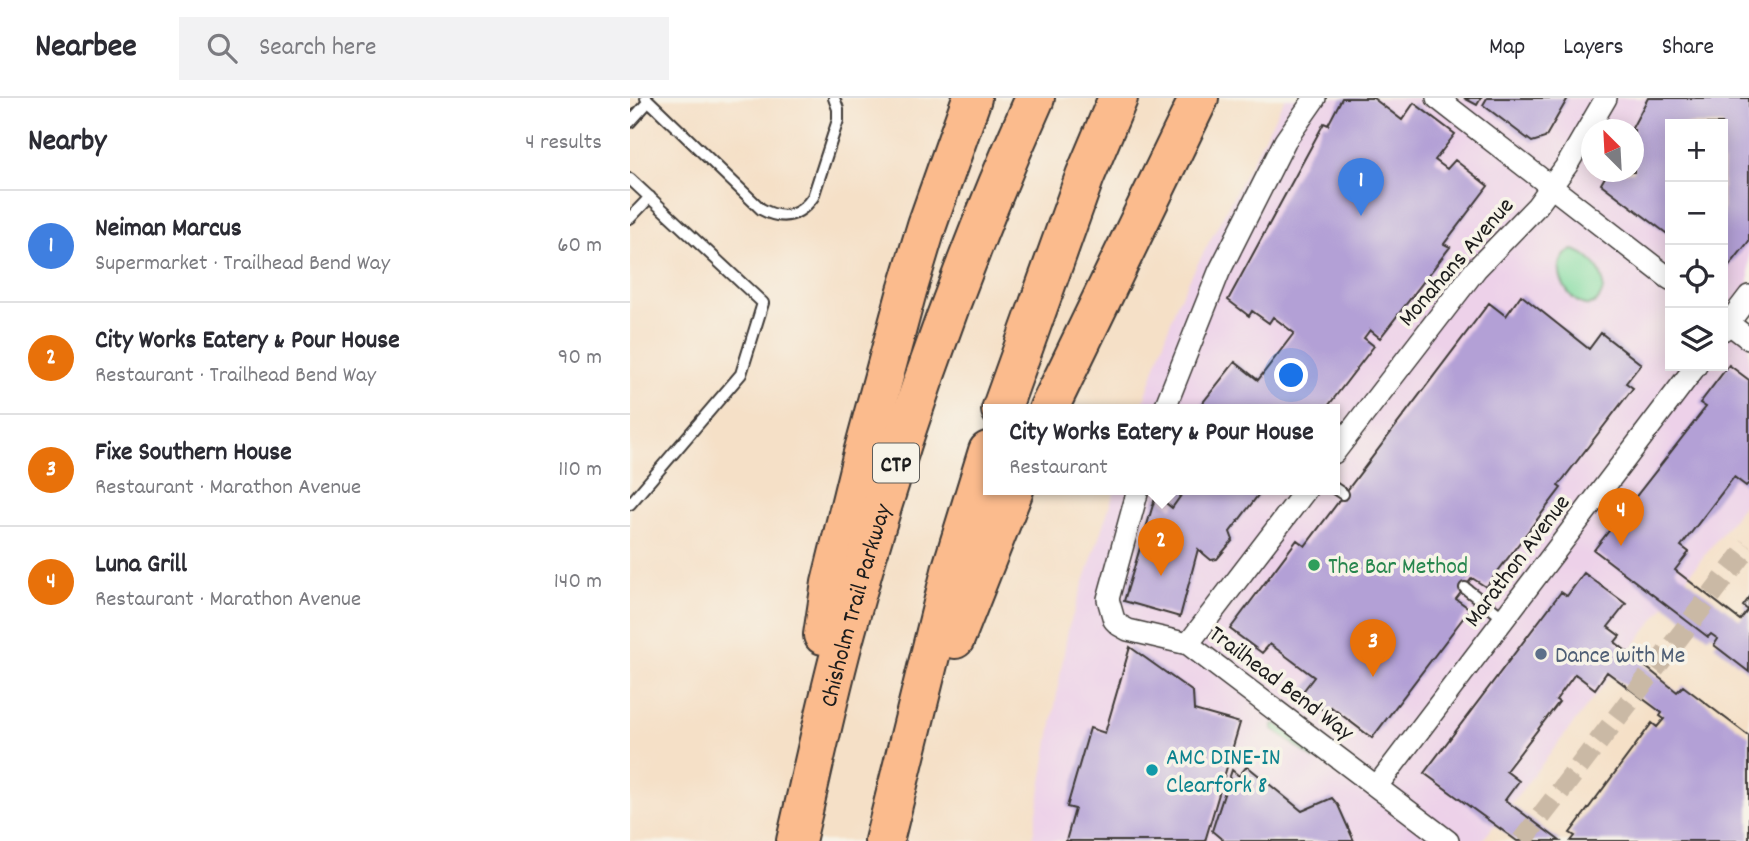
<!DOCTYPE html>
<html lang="en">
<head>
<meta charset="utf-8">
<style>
  body { margin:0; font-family:Dekko,sans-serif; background:#f2f2f3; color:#2b2b33 }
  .controls { position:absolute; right:21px; top:21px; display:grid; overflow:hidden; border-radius:0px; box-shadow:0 4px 18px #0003 }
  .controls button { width:63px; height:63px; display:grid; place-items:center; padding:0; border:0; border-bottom:2px solid #e1e1e2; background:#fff; color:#2b2b33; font:35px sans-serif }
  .compass { position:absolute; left:951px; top:21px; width:63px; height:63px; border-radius:50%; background:#fff; box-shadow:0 4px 18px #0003; rotate:336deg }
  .you { position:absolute; left:662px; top:278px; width:24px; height:24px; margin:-18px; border:5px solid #fff; border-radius:50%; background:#1a73e8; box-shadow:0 0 0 10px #1a73e833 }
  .badge { display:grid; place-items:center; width:46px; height:46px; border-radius:50%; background:#d93025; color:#fff; font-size:23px; font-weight:700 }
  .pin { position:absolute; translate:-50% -58px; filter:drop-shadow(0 2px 4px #0008) }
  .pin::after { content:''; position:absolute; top:37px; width:24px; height:21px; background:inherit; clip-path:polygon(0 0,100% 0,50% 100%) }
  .popup { position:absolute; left:353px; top:306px; width:357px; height:91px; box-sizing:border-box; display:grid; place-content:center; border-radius:0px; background:#fff; filter:drop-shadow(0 2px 5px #0005); font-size:23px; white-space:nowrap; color:#7c7c81 }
  .popup b { font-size:26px; color:#2b2b33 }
  .popup::after { content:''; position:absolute; left:50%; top:100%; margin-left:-14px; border:14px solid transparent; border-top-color:#fff }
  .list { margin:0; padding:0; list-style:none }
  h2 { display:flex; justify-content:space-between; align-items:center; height:91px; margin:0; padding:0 28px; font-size:30px }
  h2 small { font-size:23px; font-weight:400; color:#7c7c81 }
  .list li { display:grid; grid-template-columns:46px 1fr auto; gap:21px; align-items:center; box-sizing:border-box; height:112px; padding:0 28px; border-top:2px solid #e1e1e2 }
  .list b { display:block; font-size:26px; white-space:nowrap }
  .list p { margin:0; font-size:23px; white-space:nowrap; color:#7c7c81 }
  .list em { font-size:23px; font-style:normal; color:#7c7c81 }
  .icon { flex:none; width:38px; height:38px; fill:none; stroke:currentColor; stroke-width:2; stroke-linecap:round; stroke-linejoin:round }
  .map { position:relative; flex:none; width:1119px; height:743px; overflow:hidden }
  header { display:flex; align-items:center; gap:42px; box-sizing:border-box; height:98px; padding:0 35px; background:#fff; border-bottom:2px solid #e1e1e2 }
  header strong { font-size:33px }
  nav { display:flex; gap:38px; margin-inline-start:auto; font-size:24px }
  .search { width:490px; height:63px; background:#f2f2f3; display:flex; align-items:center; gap:18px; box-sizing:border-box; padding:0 24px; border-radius:0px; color:#7c7c81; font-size:26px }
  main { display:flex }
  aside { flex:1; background:#fff }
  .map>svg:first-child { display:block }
  .built { fill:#edd1e9; fill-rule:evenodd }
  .green { fill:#80dba1; stroke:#4e7c5e; stroke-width:2 }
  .building { fill:#b3a0d6 }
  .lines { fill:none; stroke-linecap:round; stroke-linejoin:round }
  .minor-tunnel { stroke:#cab9a5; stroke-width:21; stroke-dasharray:21 10; stroke-linecap:butt }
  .service-casing { stroke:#3d3936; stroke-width:14 }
  .minor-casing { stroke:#3d3936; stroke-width:24 }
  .motorway-casing { stroke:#3d3936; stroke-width:42 }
  .service { stroke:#fff; stroke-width:10 }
  .minor { stroke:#fff; stroke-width:21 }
  .motorway { stroke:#fbbb8d; stroke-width:38 }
  .leisure-dot { fill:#2e9e5b; stroke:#f7f3e8; stroke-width:2.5 }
  .service-dot { fill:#5c6f8a; stroke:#f7f3e8; stroke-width:2.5 }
  .culture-dot { fill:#0f9aa8; stroke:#f7f3e8; stroke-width:2.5 }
  .labels { text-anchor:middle; stroke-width:7; stroke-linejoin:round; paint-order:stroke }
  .shield { fill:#f7f3e8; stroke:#5e5c59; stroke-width:2 }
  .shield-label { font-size:23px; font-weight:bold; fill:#1c1c1c }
  .street-label { font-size:24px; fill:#1c1c1c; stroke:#f7f3e8 }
  .leisure-label { font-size:24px; fill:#27864d; stroke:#f7f3e8; text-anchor:start }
  .service-label { font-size:24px; fill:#4e5e75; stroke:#f7f3e8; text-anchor:start }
  .culture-label { font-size:24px; fill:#0d838f; stroke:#f7f3e8; text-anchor:start }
</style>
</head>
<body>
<header>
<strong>Nearbee</strong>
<div class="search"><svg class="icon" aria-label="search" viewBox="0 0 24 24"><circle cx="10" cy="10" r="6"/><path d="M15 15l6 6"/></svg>Search here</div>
<nav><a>Map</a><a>Layers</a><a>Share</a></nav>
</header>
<main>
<aside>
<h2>Nearby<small>4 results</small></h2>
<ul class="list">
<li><span class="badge" style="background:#3f7fe0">1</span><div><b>Neiman Marcus</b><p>Supermarket · Trailhead Bend Way</p></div><em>60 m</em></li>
<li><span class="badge" style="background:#e8710a">2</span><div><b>City Works Eatery &amp; Pour House</b><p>Restaurant · Trailhead Bend Way</p></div><em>90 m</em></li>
<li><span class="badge" style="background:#e8710a">3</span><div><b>Fixe Southern House</b><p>Restaurant · Marathon Avenue</p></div><em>110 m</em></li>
<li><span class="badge" style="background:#e8710a">4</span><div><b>Luna Grill</b><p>Restaurant · Marathon Avenue</p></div><em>140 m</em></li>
</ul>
</aside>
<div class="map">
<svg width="1119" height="743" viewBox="0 0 1119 743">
  <rect width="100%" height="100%" fill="#f7f3e8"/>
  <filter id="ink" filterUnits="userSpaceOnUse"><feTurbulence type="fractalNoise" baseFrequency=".0143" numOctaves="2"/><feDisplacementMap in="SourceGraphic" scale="14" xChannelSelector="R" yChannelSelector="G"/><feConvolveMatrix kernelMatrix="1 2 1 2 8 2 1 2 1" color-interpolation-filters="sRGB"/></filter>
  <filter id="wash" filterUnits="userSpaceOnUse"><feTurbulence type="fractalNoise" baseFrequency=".00686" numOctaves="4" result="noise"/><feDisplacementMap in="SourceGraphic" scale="28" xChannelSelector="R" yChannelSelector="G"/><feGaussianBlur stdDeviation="1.57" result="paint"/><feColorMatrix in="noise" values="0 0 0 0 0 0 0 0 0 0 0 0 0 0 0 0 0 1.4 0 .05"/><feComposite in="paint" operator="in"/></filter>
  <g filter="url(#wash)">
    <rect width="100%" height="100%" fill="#f5e0c7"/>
    <path class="built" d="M655 0H1119V400L852 743H402L438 531 485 392H704V312H511L547 205ZM1040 26H1093V268H1040ZM962 32H1004V74H962Z"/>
    <path class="green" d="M943 152C962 156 983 183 968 202 949 225 909 165 943 152Z
      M643 626H647L688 657 689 661 685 662 643 631Z"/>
    <g id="blocks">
      <path class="building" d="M712 0H743L772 22 784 5 825 36 805 62 817 71 825 62 858 88 814 146 820 149 750 240 740 232 734 240 744 248 695 312H567L605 264 628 282 664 235 643 219 639 225 622 213 619 218 598 202 694 25 698 27Z
        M834 0H851L847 7Z
        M857 0H938L915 40 902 44 853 7Z
        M1018 0H1119V143L1096 172 1093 169V26H1040V138L971 86 978 74H1004V32H1001Z
        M891 197 959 251 971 235 1011 266 996 285 1003 290 928 388 931 390 856 489 842 480 826 501 840 511 742 640 701 609 697 615 671 596 684 579 640 546 632 555 600 531 667 442 675 448 859 205 876 218Z
        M1099 267 1119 282V385L1116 388 1104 379 1051 448 1059 454 1045 472 1110 522 1118 512 1113 508 1119 500V574L1084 547 1088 541 1081 536 1078 539 964 452 1076 309 1070 305Z
        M547 392H632L600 434 603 442 587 461 581 462 568 451 550 519 494 503 526 397 542 410 552 396Z
        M954 475 996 506 978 529 990 538 985 544 1047 594 1053 588 1119 638V743H941L945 738 940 735 1022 625 1027 629 1034 621 1030 618 1032 615 977 574 965 591 945 576 926 602 929 604 876 673 889 683 875 702 930 743H887L794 675 931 494 937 498Z
        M500 549 563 594 564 612 610 625 575 743H436L445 711 437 709 460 630 475 635Z
        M617 668 672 713 702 700 708 707 724 743H594L582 733 602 672 609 678Z"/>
    </g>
  </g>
  <g filter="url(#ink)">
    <use href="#blocks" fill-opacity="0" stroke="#3d3936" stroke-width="2"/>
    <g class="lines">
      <path class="minor-tunnel" d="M892 743 1119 448"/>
      <defs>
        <path id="service" d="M16 0 131 111C153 123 169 119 183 99L208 22V11L204 0
          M0 24 19 3
          M0 81 133 205 111 276 0 406
          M0 120 20 99
          M704 390 713 396
          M835 490 875 521"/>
        <path id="minor" d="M807 0 1040 181
          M1093 221 1119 241
          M1093 232 1119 198
          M534 312 589 174 655 43 685 0
          M704 355 846 171 907 108 937 67 976 0
          M508 392 478 501 484 522 489 527 498 532 558 546 818 743
          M558 546 676 392
          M747 688 1066 268"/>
        <g id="motorway">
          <path d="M371 312 455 78 488 0"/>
          <path d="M418 312 569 0"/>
          <path d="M193 537 201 485 232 359 277 193 297 127 342 0"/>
          <path d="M325 541 384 392"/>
          <path id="s1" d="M166 743C183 671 198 597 218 526 267 346 329 170 405 0"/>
          <path d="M254 743 321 473 358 353"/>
        </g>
      </defs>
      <use href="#service" class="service-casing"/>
      <use href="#minor" class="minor-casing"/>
      <use href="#motorway" class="motorway-casing"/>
      <use href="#service" class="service"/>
      <use href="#minor" class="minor"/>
      <use href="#motorway" class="motorway"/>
    </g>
  </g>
  <circle class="leisure-dot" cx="684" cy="467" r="7"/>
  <circle class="service-dot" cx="911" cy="556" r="7"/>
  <circle class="culture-dot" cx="522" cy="672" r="7"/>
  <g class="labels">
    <rect class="shield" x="243" y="345.5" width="46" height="39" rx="5"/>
    <g class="shield-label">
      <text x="266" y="373">CTP</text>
    </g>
    <g class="street-label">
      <text transform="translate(825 163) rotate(-49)" y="8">Monahans Avenue</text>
      <text transform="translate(886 462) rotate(-53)" y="8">Marathon Avenue</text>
      <text dy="8" stroke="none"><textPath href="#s1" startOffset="243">Chisholm Trail Parkway</textPath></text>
      <text transform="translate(652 584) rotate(37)" y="8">Trailhead Bend Way</text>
    </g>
    <g class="leisure-label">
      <text x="698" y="475">The Bar Method</text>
    </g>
    <g class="service-label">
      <text x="925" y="564">Dance with Me</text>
    </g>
    <g class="culture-label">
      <text x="536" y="666">AMC DINE-IN<tspan x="536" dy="28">Clearfork 8</tspan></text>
    </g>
  </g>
</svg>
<div class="controls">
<button>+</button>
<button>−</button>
<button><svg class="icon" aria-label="locate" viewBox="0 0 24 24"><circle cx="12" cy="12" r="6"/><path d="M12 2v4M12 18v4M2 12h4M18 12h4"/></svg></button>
<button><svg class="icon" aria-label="layers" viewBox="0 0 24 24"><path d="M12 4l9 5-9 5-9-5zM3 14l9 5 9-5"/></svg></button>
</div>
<svg class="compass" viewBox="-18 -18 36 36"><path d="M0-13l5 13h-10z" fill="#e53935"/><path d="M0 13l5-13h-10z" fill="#7c7c81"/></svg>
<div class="you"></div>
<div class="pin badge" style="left:731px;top:118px;background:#3f7fe0">1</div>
<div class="pin badge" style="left:531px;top:478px;background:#e8710a">2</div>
<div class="popup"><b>City Works Eatery &amp; Pour House</b>Restaurant</div>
<div class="pin badge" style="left:743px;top:579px;background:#e8710a">3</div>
<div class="pin badge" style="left:991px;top:448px;background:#e8710a">4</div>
</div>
</main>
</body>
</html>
